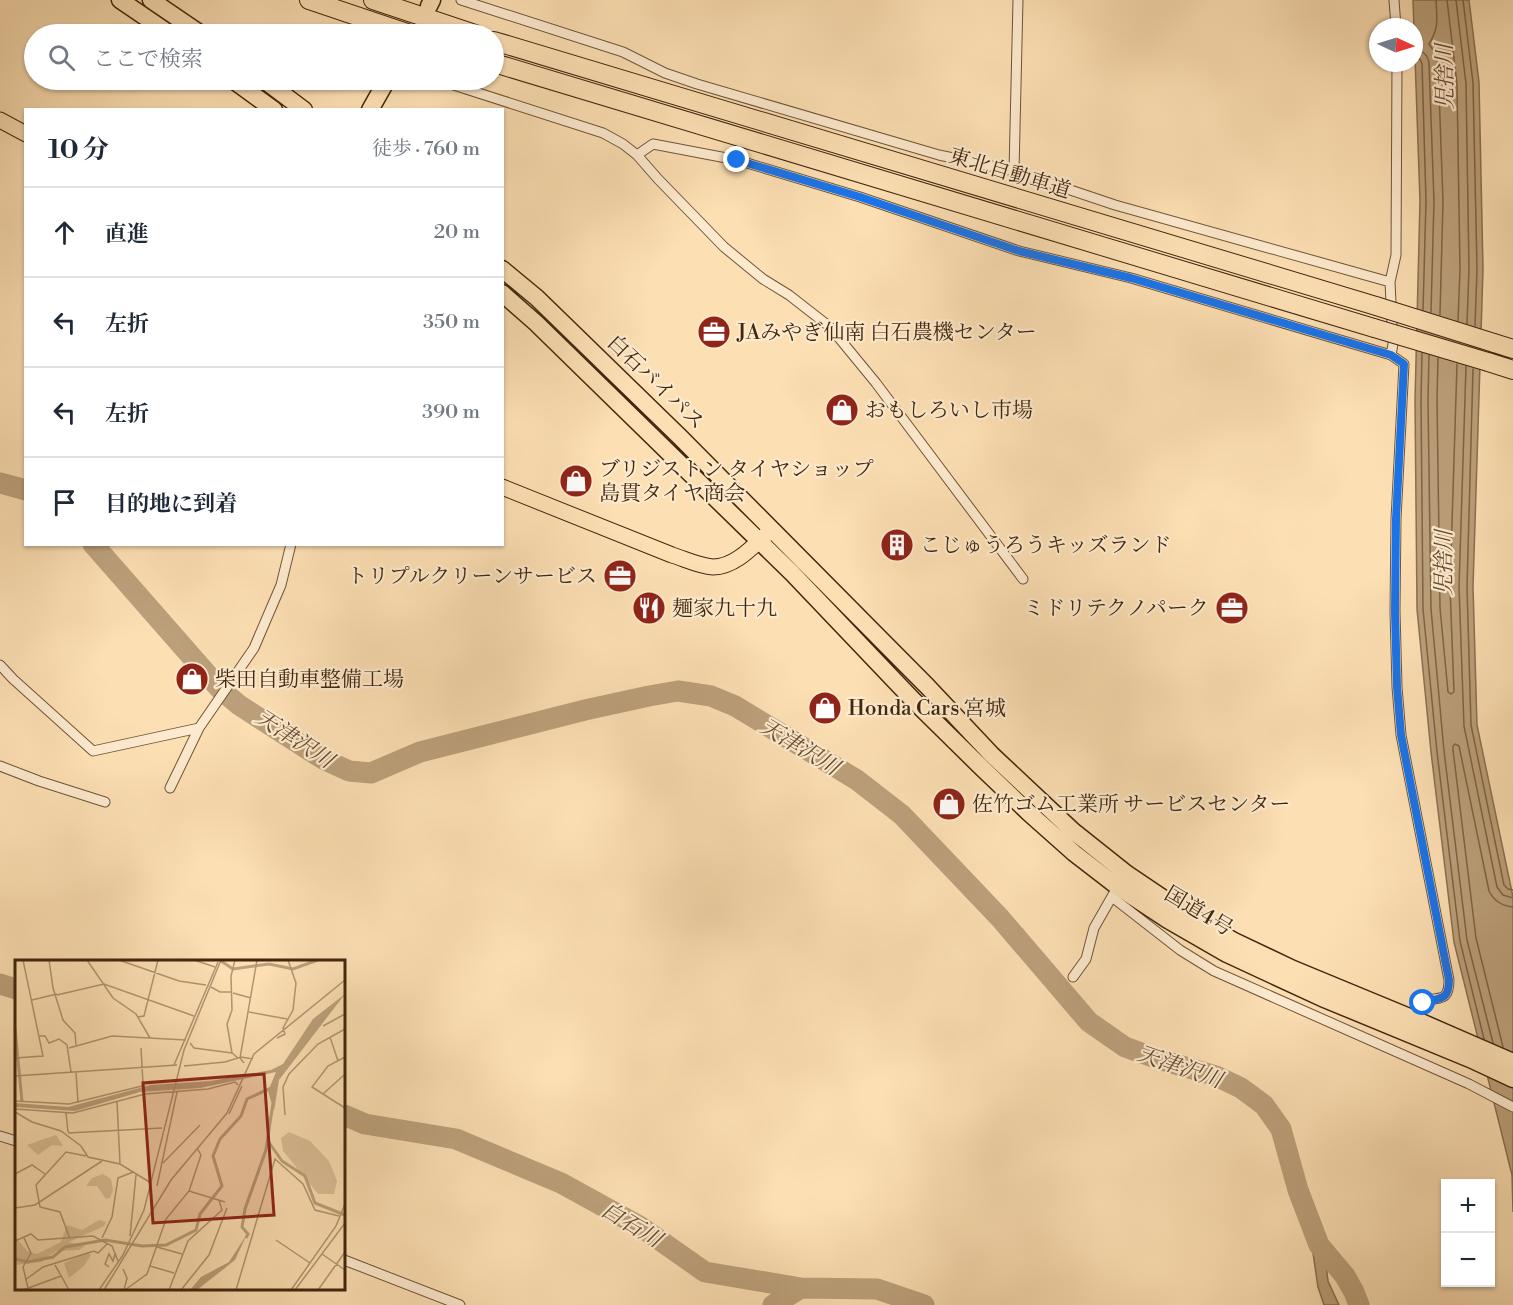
<!DOCTYPE html>
<html lang="ja">
<head>
<meta charset="utf-8">
<style>
  body { margin:0; font-family:"Libre Bodoni","Noto Serif JP",serif; background:#f2f2f3; color:#1f2937 }
  .controls { position:absolute; right:18px; bottom:18px; display:grid; overflow:hidden; border-radius:0px; box-shadow:0 2px 4px #0004 }
  .controls button { width:54px; height:54px; display:grid; place-items:center; padding:0; border:0; border-bottom:2px solid #e0e1e3; background:#fff; color:#1f2937; font:30px sans-serif }
  .compass { position:absolute; left:1369px; top:18px; width:54px; height:54px; border-radius:50%; background:#fff; box-shadow:0 2px 4px #0004; rotate:94deg }
  .stop { position:absolute; width:18px; height:18px; margin:-14px; border:4px solid #1a73e8; border-radius:50%; background:#fff }
  .stop.end { background:#1a73e8; border-color:#fff; box-shadow:0 2px 6px #0008 }
  .list { margin:0; padding:0; list-style:none }
  h2 { display:flex; justify-content:space-between; align-items:center; height:78px; margin:0; padding:0 24px; font-size:26px }
  h2 small { font-size:20px; font-weight:400; color:#747a83 }
  .list li { display:grid; grid-template-columns:39px 1fr auto; gap:18px; align-items:center; box-sizing:border-box; height:90px; padding:0 24px; border-top:2px solid #e0e1e3 }
  .list b { display:block; font-size:22px; white-space:nowrap }
  .list em { font-size:20px; font-style:normal; color:#747a83 }
  .icon { flex:none; width:33px; height:33px; fill:none; stroke:currentColor; stroke-width:2; stroke-linecap:round; stroke-linejoin:round }
  .map { position:relative; flex:none; width:1513px; height:1305px; overflow:hidden }
  .search { position:absolute; background:#fff; box-shadow:0 2px 4px #0004; left:24px; top:24px; width:480px; height:66px; display:flex; align-items:center; gap:15px; box-sizing:border-box; padding:0 21px; border-radius:33px; color:#747a83; font-size:22px }
  .panel { position:absolute; background:#fff; box-shadow:0 2px 4px #0004; left:24px; top:108px; width:480px; height:438px; border-radius:0px }
  .map>svg:first-child { display:block }
  .water { fill:#bca07b; stroke:#8b704f; stroke-width:1.5 }
  .lines { fill:none; stroke-linecap:round; stroke-linejoin:round }
  .shore { stroke:#7e6444; stroke-width:1.5 }
  .river { stroke:#bca07b; stroke-width:21 }
  .minor-casing { stroke:#705537; stroke-width:11 }
  .primary-casing { stroke:#41270e; stroke-width:17 }
  .trunk-casing { stroke:#41270e; stroke-width:19 }
  .motorway-casing { stroke:#41270e; stroke-width:20 }
  .minor { stroke:#fdeace; stroke-width:9 }
  .primary { stroke:#fcdfb3; stroke-width:15 }
  .trunk { stroke:#fcdfb3; stroke-width:16 }
  .motorway { stroke:#fcdfb3; stroke-width:18 }
  .motorway-bridge-casing { stroke:#41270e; stroke-width:20; stroke-linecap:butt }
  .motorway-bridge { stroke:#fcdfb3; stroke-width:18 }
  .route { stroke:#1a73e8; stroke-width:8 }
  .labels { text-anchor:middle; stroke-width:4.5; stroke-linejoin:round; paint-order:stroke }
  .street-label { font-size:21px; fill:#41270e; stroke:#fdeace }
  .poi-label { font-size:21px; fill:#41270e; stroke:#fdeace; text-anchor:start }
  .water-label { font-size:22px; font-style:italic; fill:#664b2f; stroke:#fdeace }
  .inset-river { fill:none; stroke:#bca07b; stroke-width:3 }
  .inset-road { fill:none; stroke:#b19571; stroke-width:1.5 }
  .view { fill:#8f2418; fill-opacity:0.15; stroke:#8f2418; stroke-width:3 }
  .inset-edge { fill:none; stroke:#41270e; stroke-width:3 }
</style>
</head>
<body>
<div class="map">
<svg width="1513" height="1305" viewBox="0 0 1513 1305">
  <rect width="100%" height="100%" fill="#fcdfb3"/>
  <filter id="stains"><feTurbulence type="fractalNoise" baseFrequency=".00333" numOctaves="4"/><feColorMatrix values="0 0 0 0 .2 0 0 0 0 .09 0 0 0 0 .02 0 0 0 .5 -.17"/></filter>
  <radialGradient id="worn" r=".72"><stop offset=".6" stop-color="#630" stop-opacity="0"/><stop offset="1" stop-color="#630" stop-opacity=".3"/></radialGradient>
  <path class="water" d="M1413 0H1469L1479 82 1483 269 1473 587 1477 725 1513 897V1212L1512 1175 1454 942 1431 752 1417 609 1415 400 1420 201Z
    M1305 1223 1322 1229 1328 1281 1339 1305H1324L1318 1287 1313 1253Z"/>
  <g class="lines">
    <path class="shore" d="M1436 0C1437 19 1439 28 1429 44L1435 53 1438 64 1443 201 1440 315
      M1447 0 1457 84 1460 269 1458 321
      M1456 0 1466 84 1469 269 1467 324
      M1463 0 1473 83 1477 269 1475 326
      M1414 49C1422 50 1428 55 1429 63L1434 201 1431 312
      M1414 57 1420 59 1422 64 1426 201 1423 310
      M1422 353 1421 400 1423 609 1437 752 1460 941 1484 1039
      M1429 355 1428 400 1431 609 1444 751 1467 940 1493 1043
      M1438 358 1437 400 1440 608 1448 692 1451 694 1454 692 1450 587 1457 364
      M1466 366 1459 587 1464 726 1497 887 1503 895 1513 898
      M1473 369 1467 587 1471 725 1504 885 1508 889 1513 890
      M1503 1047 1476 938 1453 750V746L1455 744 1459 746 1489 891C1494 901 1502 906 1513 907"/>
    <path class="river" d="M0 483 26 490
      M93 544 220 689 239 705 323 759 349 771 371 773 420 752 585 710 649 696 678 691 711 696 735 706 857 780 902 815 1000 918 1089 1022 1125 1047 1158 1059 1216 1076 1241 1088 1264 1105 1281 1129 1298 1190 1319 1245 1345 1276 1354 1292 1359 1305
      M0 984 16 989
      M344 1115 365 1124 456 1139 561 1183 641 1227 705 1272 801 1288 877 1289 924 1305
      M773 1305 801 1288"/>
    <defs>
      <path id="minor" d="M461 0 623 52 665 73 697 84 939 155 1014 171 1115 205 1390 282
        M1394 0 1396 27
        M438 80 603 133 623 144 637 155 658 179 724 247 763 279 789 295 830 327 876 383 1023 579
        M637 155 653 144 737 160 860 197 1019 251 1131 278 1391 355 1404 364 1396 519 1395 611 1397 687 1401 735 1449 980C1449 1008 1433 992 1420 1005 1417 1009 1416 1014 1414 1019
        M1014 171 1018 0
        M1391 355 1393 344 1390 282 1396 255 1397 63
        M0 665 13 679 93 751 199 728
        M0 766 39 781 105 802
        M170 788 199 728 254 648 281 585 291 544
        M1112 897 1180 950 1214 971 1469 1084 1513 1107
        M1073 977 1086 959 1094 928 1114 893
        M0 1136 16 1141
        M344 1260 460 1305"/>
      <path id="primary" d="M0 120 26 134
        M502 487 672 555C685 559 699 566 713 567 736 567 755 544 771 530"/>
      <path id="trunk" d="M120 0 170 34
        M151 0 201 34
        M429 6 432 0
        M233 80 274 110
        M264 80 304 110
        M370 110 387 80
        M502 269 537 298 680 437 927 686 992 755 1073 831 1127 874 1170 903 1202 923 1234 941 1293 969 1414 1019 1513 1062
        M502 293 536 323 792 573 914 701 980 766 1029 813 1074 853 1118 887 1168 920 1227 954 1322 998 1470 1059 1513 1079"/>
      <path id="motorway" d="M309 0 410 34
        M373 0 475 34
        M494 41 1376 306
        M494 63 1374 328
        M1494 343 1513 349
        M1488 362 1513 370"/>
    </defs>
    <use href="#minor" class="minor-casing"/>
    <use href="#primary" class="primary-casing"/>
    <use href="#trunk" class="trunk-casing"/>
    <use href="#motorway" class="motorway-casing"/>
    <use href="#minor" class="minor"/>
    <use href="#primary" class="primary"/>
    <use href="#trunk" class="trunk"/>
    <use href="#motorway" class="motorway"/>
    <defs>
      <path id="motorway-bridge" d="M1376 306 1494 343
        M1374 328 1488 362"/>
    </defs>
    <use href="#motorway-bridge" class="motorway-bridge-casing"/>
    <use href="#motorway-bridge" class="motorway-bridge"/>
  </g>
  <g class="lines">
    <path class="route" d="M737 160 860 197 1019 251 1131 278 1391 355 1404 364 1396 519 1395 611 1397 687 1401 735 1449 980C1449 1002 1439 997 1423 1003"/>
  </g>
  <defs>
    <symbol id="office-disc" viewBox="-11 -11 22 22"><circle r="9.5" fill="#8f2418" stroke="#fdeace"/><path d="M-6-3h4V-5.5h4V-3h4V5H-6ZM-1-4.5V-3h2v-1.5ZM-6 0V1H6V0Z" fill="#fff"/></symbol>
    <symbol id="shop-disc" viewBox="-11 -11 22 22"><circle r="9.5" fill="#8f2418" stroke="#fdeace"/><path d="M-5-2.5h2.3a2.7 3.5 0 0 1 5.4 0H5L5.5 6h-11ZM-1.5-2.5h3a1.5 2.3 0 0 0-3 0Z" fill="#fff"/></symbol>
    <symbol id="building-disc" viewBox="-11 -11 22 22"><circle r="9.5" fill="#8f2418" stroke="#fdeace"/><path d="M-4-6H4V6H1V3H-1V6H-4ZM-2.5-4.3h1.7v1.8h-1.7ZM.8-4.3h1.7v1.8H.8ZM-2.5-1h1.7V.8h-1.7ZM.8-1h1.7V.8H.8Z" fill="#fff"/></symbol>
    <symbol id="restaurant-disc" viewBox="-11 -11 22 22"><circle r="9.5" fill="#8f2418" stroke="#fdeace"/><path d="M-5-6h1v4h1v-4h1v4h1v-4h1v5L-1.5 .5V6h-2V.5L-5-1ZM5-6V6H3V1.5H1.5Q1.5-4 5-6Z" fill="#fff"/></symbol>
  </defs>
  <g fill-rule="evenodd">
    <use href="#office-disc" x="695" y="313" width="38" height="38"/>
    <use href="#shop-disc" x="823" y="391" width="38" height="38"/>
    <use href="#shop-disc" x="557" y="462" width="38" height="38"/>
    <use href="#building-disc" x="878" y="526" width="38" height="38"/>
    <use href="#office-disc" x="601" y="557" width="38" height="38"/>
    <use href="#restaurant-disc" x="630" y="589" width="38" height="38"/>
    <use href="#office-disc" x="1213" y="589" width="38" height="38"/>
    <use href="#shop-disc" x="173" y="660" width="38" height="38"/>
    <use href="#shop-disc" x="806" y="689" width="38" height="38"/>
    <use href="#shop-disc" x="930" y="785" width="38" height="38"/>
  </g>
  <g class="labels">
    <g class="street-label">
      <text transform="translate(1010 173) rotate(17)" y="7">東北自動車道</text>
      <text transform="translate(656 382) rotate(44)" y="7">白石バイパス</text>
      <text transform="translate(1199 911) rotate(31)" y="7">国道4号</text>
    </g>
    <g class="poi-label">
      <text x="737" y="339">JAみやぎ仙南 白石農機センター</text>
      <text x="865" y="417">おもしろいし市場</text>
      <text x="599" y="476">ブリジストン タイヤショップ<tspan x="599" dy="24">島貫タイヤ商会</tspan></text>
      <text x="920" y="552">こじゅうろうキッズランド</text>
      <text x="597" y="583" text-anchor="end">トリプルクリーンサービス</text>
      <text x="672" y="615">麺家九十九</text>
      <text x="1209" y="615" text-anchor="end">ミドリテクノパーク</text>
      <text x="215" y="686">柴田自動車整備工場</text>
      <text x="848" y="715">Honda Cars 宮城</text>
      <text x="972" y="811">佐竹ゴム工業所 サービスセンター</text>
    </g>
    <g class="water-label">
      <text transform="translate(1444 77) rotate(-91)" y="8">児捨川</text>
      <text transform="translate(1443 563) rotate(-90)" y="8">児捨川</text>
      <text transform="translate(295 738) rotate(33)" y="8">天津沢川</text>
      <text transform="translate(800 746) rotate(31)" y="8">天津沢川</text>
      <text transform="translate(1180 1066) rotate(19)" y="8">天津沢川</text>
      <text transform="translate(632 1224) rotate(31)" y="8">白石川</text>
    </g>
  </g>
  <g transform="translate(15 960)">
    <rect width="330" height="330" fill="#fcdfb3"/>
    <path d="M274 172 295 181 314 201 322 221 319 234H303L268 191 266 178ZM41 175 48 186 37 185 23 195 12 185ZM88 214 96 219 98 230 95 238 91 239 82 226H71L77 218ZM84 260 91 262 89 266 54 282 70 286 64 290 41 291 26 302 0 305V276L12 291 22 294 46 282 52 265 67 270ZM73 292 76 295 69 306 54 318 49 303Z" fill="#dcc097"/>
    <path d="M330 34 264 120 259 151 253 131 243 134 254 129 261 112 185 128 125 132 60 151 0 147V143L53 147 136 125 196 121 256 110 268 104 298 59ZM232 274 220 300 182 330H175L186 317 214 302Z" fill="#bca07b"/>
    <path class="inset-river" d="M206 1 218 9 254 4 278 9 303 0M0 68 7 142M253 181 267 201 290 216 300 243 330 255M231 278 233 274 227 267 230 249 251 190 258 143M0 299 13 302 38 297 50 287 90 280 127 286 151 285 181 270 185 254 207 226 198 196 205 179 226 156 232 139 258 127"/>
    <path class="inset-road" d="M34 0 38 28 48 60 60 73 61 85M72 0 98 38 121 54 135 78M104 0 164 21 191 25M179 0 200 7M196 27 205 32H217M218 33 236 38M42 35 89 24 179 56M17 40 42 34M234 52 272 59M122 57 129 56 143 0M308 66 330 54M24 76H30L34 83 44 79 52 85 56 112M315 77 323 101M262 78 270 74 268 68 278 50 281 23 273 0M175 83 179 88 217 93 223 98M54 88 97 76 171 80M126 88 128 124M217 93 212 64 217 50 216 16 220 0M330 97 313 106 297 127 330 148M0 98 28 96 8 0M229 103 225 98 242 0M159 105 203 2M169 106 210 102 226 97 238 99M61 112 63 143M0 116 162 105M308 134 329 115M0 141 54 144 127 126M102 142 105 203M0 149 58 153 130 134 193 129 220 122 223 125M0 152 17 162 46 171 66 186 73 197 105 204 136 223M51 153 53 172M214 154 227 126M270 155 268 127 274 114 303 84 330 69M53 173 147 168M148 203 185 165M0 214 17 205 30 214M142 226 162 132M174 231 210 242M0 248 20 245 87 201M115 276 121 215M9 278 16 293 8 307 13 328M87 278 97 257 103 218 118 212M55 279 45 252 25 247 21 225 51 192 71 196M261 280 295 303M0 281 16 274 23 280 78 276 97 286 103 301M142 287 167 294M307 294 330 310M40 305 54 330M135 306 159 313M94 307 90 304 94 294 98 301 100 294M108 309 112 318 109 330M10 320 28 307 79 291 83 293 92 284M8 330 46 316M84 330 108 295 129 250 169 90 206 0M89 330 156 220 212 153 239 94 330 20M110 330 132 314 151 259 174 231 186 195 182 188M154 330 173 281 207 250 204 240M166 330 194 295 212 248M221 330 260 199 288 224 300 250 324 256M276 330 321 266 330 244M280 330 330 263M303 330 330 292"/>
    <path class="view" d="M249 114 259 255 138 263 128 123Z"/>
    <rect width="330" height="330" class="inset-edge"/>
  </g>
  <rect width="100%" height="100%" filter="url(#stains)"/>
  <rect width="100%" height="100%" fill="url(#worn)"/>
</svg>
<div class="controls">
<button>+</button>
<button>−</button>
</div>
<svg class="compass" viewBox="-18 -18 36 36"><path d="M0-13l5 13h-10z" fill="#e53935"/><path d="M0 13l5-13h-10z" fill="#747a83"/></svg>
<div class="stop" style="left:1423px;top:1003px"></div>
<div class="stop end" style="left:737px;top:160px"></div>
<div class="search"><svg class="icon" aria-label="search" viewBox="0 0 24 24"><circle cx="10" cy="10" r="6"/><path d="M15 15l6 6"/></svg>ここで検索</div>
<section class="panel">
<h2>10 分<small>徒歩 · 760 m</small></h2>
<ul class="list">
<li><svg class="icon" aria-label="ahead" viewBox="0 0 24 24"><path d="M12 20V5M6 11l6-6 6 6"/></svg><div><b>直進</b></div><em>20 m</em></li>
<li><svg class="icon" aria-label="left" viewBox="0 0 24 24"><path d="M17 20v-9H6M10 6l-5 5 5 5"/></svg><div><b>左折</b></div><em>350 m</em></li>
<li><svg class="icon" aria-label="left" viewBox="0 0 24 24"><path d="M17 20v-9H6M10 6l-5 5 5 5"/></svg><div><b>左折</b></div><em>390 m</em></li>
<li><svg class="icon" aria-label="arrive" viewBox="0 0 24 24"><path d="M6 21V4h12l-3 4 3 4H6"/></svg><div><b>目的地に到着</b></div></li>
</ul>
</section>
</div>
</body>
</html>
